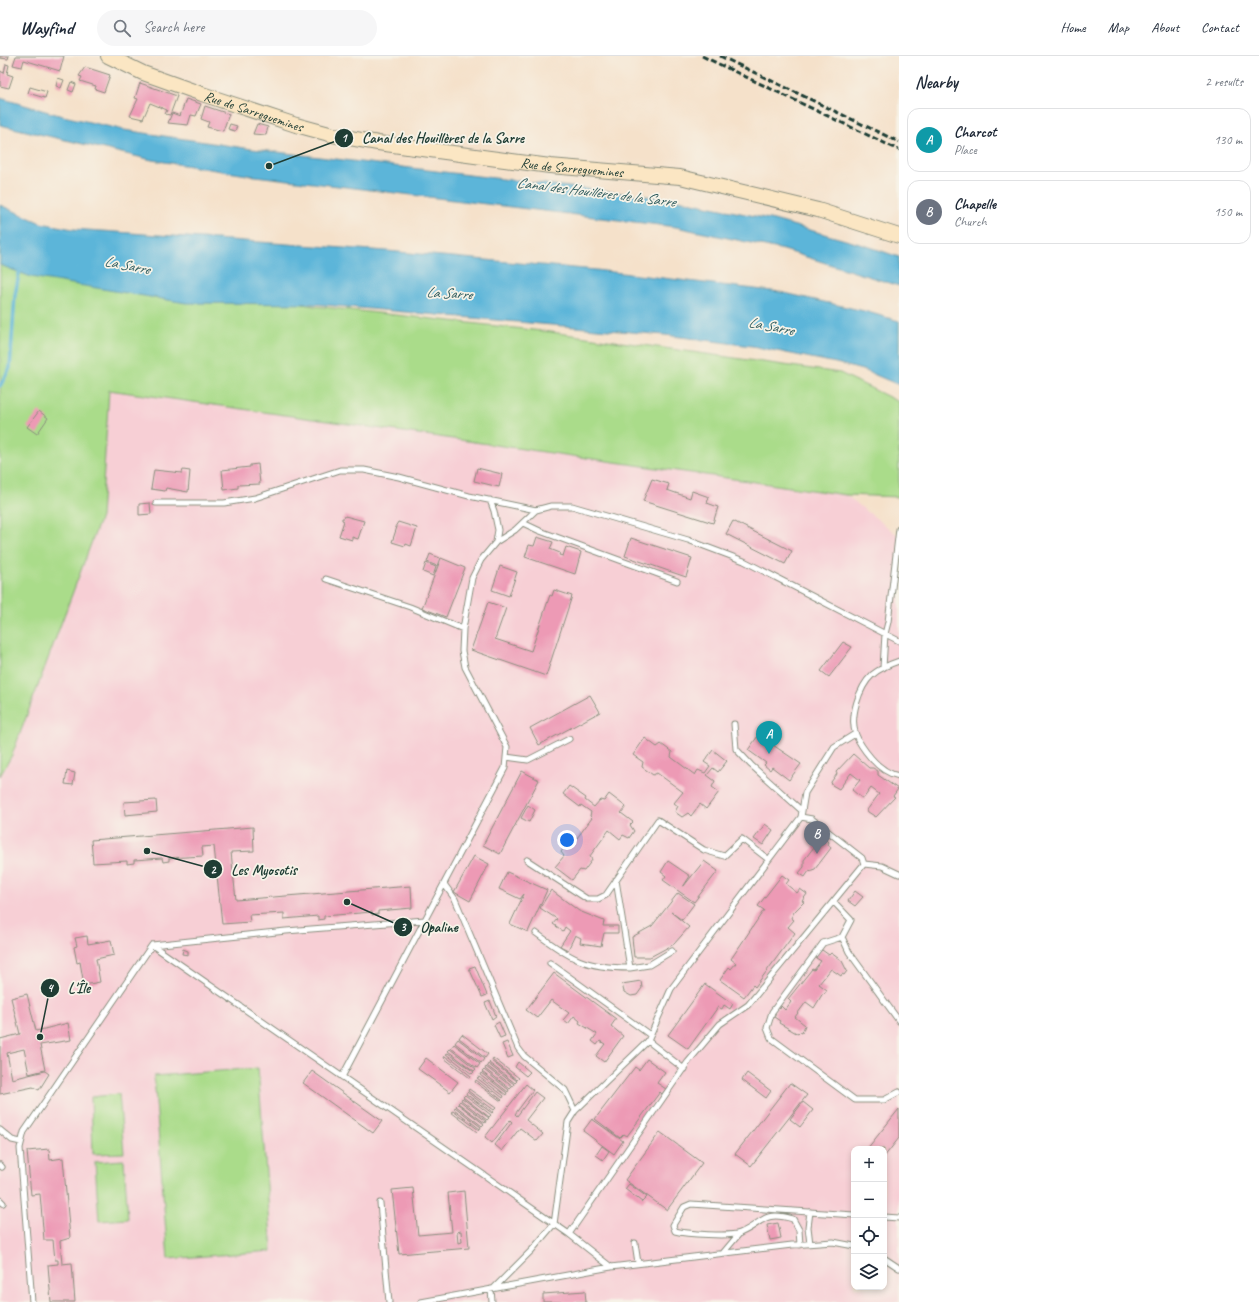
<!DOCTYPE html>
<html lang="en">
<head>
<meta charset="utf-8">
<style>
  body { margin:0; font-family:Caveat,sans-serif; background:#f6f6f7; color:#1f2937 }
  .controls { position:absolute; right:12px; bottom:12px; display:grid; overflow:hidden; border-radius:8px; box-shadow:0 2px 6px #0003 }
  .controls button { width:36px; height:36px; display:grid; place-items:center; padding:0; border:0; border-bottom:1px solid #e0e1e3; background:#fff; color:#1f2937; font:20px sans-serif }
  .you { position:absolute; left:567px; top:784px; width:14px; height:14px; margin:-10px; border:3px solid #fff; border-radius:50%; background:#1a73e8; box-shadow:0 0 0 6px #1a73e833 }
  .badge { display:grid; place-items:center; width:26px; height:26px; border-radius:50%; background:#ea580c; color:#fff; font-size:13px; font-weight:700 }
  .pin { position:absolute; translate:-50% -33px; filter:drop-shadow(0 1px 2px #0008) }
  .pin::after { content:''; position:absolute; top:21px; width:14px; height:12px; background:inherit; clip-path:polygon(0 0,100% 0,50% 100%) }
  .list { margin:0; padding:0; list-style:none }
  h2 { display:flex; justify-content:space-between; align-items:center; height:52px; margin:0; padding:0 16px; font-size:17px }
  h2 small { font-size:13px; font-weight:400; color:#747a83 }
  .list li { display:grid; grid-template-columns:26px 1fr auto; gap:12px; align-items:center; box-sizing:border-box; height:64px; margin:0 8px 8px; padding:0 8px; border:1px solid #e0e1e3; border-radius:12px }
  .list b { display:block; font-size:15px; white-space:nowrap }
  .list p { margin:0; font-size:13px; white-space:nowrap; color:#747a83 }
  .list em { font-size:13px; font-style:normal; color:#747a83 }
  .icon { flex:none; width:22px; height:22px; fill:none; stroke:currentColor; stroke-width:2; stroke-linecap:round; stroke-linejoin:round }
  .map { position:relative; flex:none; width:899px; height:1246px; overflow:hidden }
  header { display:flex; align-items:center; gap:24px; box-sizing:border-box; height:56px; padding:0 20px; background:#fff; border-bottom:1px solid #e0e1e3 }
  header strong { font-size:19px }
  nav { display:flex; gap:22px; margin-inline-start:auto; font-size:14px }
  .search { width:280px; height:36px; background:#f6f6f7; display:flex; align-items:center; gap:10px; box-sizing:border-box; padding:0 14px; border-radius:22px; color:#747a83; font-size:15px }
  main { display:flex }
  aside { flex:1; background:#fff }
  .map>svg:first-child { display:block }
  .built { fill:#f7cfd5; fill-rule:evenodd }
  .green { fill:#aadc8a; stroke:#648c5f }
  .water { fill:#5cb5d9; stroke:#3e7986 }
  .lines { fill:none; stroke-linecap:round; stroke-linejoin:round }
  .stream { stroke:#5cb5d9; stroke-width:3.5 }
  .building { fill:#ed9ab5; fill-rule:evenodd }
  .lane-casing { stroke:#8a8f7f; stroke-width:7 }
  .secondary-casing { stroke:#8a8f7f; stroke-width:16 }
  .lane { stroke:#fff; stroke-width:5 }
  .secondary { stroke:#fbe6c3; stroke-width:14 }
  .rail { stroke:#1f3d34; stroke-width:3; stroke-dasharray:6 3; stroke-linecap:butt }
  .labels { text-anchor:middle; stroke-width:3.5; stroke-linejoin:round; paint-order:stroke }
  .street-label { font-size:14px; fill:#1f3d34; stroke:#f7f3e8 }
  .water-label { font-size:15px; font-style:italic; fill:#2e5b5d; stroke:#f7f3e8 }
  .leader { fill:none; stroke:#1f3d34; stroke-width:1.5 }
  .callout-dot { fill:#1f3d34; stroke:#f7f3e8; stroke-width:1.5 }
  .mark-label { font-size:12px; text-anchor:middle; font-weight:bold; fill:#fff }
  .callout-label { font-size:15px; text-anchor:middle; font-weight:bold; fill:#1f3d34; stroke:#f7f3e8; stroke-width:3.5; stroke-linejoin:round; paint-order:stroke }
</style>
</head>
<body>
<header>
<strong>Wayfind</strong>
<div class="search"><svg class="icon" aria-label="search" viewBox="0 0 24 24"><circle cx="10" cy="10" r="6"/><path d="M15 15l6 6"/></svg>Search here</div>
<nav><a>Home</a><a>Map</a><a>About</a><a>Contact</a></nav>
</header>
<main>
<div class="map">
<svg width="899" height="1246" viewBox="0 0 899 1246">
  <rect width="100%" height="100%" fill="#f7f3e8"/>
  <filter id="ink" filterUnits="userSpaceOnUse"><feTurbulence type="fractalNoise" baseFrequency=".025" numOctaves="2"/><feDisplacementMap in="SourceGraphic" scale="8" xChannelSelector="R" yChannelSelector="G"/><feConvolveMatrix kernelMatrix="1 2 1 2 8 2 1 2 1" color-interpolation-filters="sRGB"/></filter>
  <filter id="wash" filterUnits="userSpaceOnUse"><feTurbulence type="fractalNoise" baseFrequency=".012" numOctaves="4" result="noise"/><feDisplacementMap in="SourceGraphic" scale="16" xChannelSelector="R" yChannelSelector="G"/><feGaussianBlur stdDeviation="0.9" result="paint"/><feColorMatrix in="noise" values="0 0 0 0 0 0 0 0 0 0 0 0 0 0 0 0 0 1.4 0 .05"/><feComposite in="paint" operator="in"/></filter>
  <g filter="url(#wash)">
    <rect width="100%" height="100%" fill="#f5e1ca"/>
    <path class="built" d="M109 334 846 439 899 480V1246H0V720L12 699 101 461ZM854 1093H884V1231H854Z"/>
    <path class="green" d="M0 195 314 250 551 276 840 317 899 346V441L846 439 109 334 101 461 12 699 0 720Z
      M258 1012 272 1195 168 1203 154 1020Z
      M119 1038 124 1097 93 1098 91 1041Z
      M124 1104 128 1163 99 1165 95 1106Z"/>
    <path class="water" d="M0 42 59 59 124 74 252 93 678 144 774 164 867 190 899 201V230L784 194 676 171 247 119 152 104 0 69Z
      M0 149 41 167 73 173 387 195 596 214 780 236 864 255 899 265V329L866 315 836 307 752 290 665 279 314 248 186 247 31 221 0 209Z"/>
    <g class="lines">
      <path class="stream" d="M0 330 10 312 15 239 20 213"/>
    </g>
    <g id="blocks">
      <path class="building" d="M0 0H9L8 3 0 2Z
        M16 0H64L60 15 24 4 22 11 13 9Z
        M6 8 9 9 7 18 13 20 9 32 0 30V15L4 17Z
        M85 11 110 19 104 36 95 33 96 30 80 25 82 21 79 20Z
        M58 22 64 24 61 32 56 30Z
        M71 26 76 28 73 36 68 34Z
        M140 27 177 40 170 59 165 58 167 54 150 47 143 63 130 60 138 43 135 42Z
        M30 31 47 36 45 42 28 37Z
        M186 43 201 48 196 60 191 59 188 69 168 67 172 57 180 60Z
        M205 50 229 58 223 75 207 71 209 66 201 63Z
        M230 68 237 70 235 75 228 73Z
        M257 68 268 71 266 79 253 78Z
        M39 355 48 362 37 378 27 371Z
        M258 408 260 428 238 429V432L224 434 222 414 250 411V409Z
        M477 412 502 418 499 431 474 425Z
        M154 414 182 417 183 414 190 415 188 436 166 432 165 435 151 433Z
        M652 423 669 428 667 434 690 442 692 435 709 441 707 447 718 451 713 467 643 445Z
        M150 447 151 458 139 459V448Z
        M345 460 364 465 358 483 352 481V484L339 480 344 465 342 464V462H344Z
        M733 465 792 495 785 508 726 478Z
        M398 466 417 472 411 490 406 488 405 490 392 486 397 471H395Z
        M537 481 553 486 550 493 560 497 559 499 563 500 566 491 581 496 575 518 525 501 529 489 534 490Z
        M631 482 692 502 686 521 625 500Z
        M430 498 440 502 437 510 427 506Z
        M441 502 465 512 446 561 422 552Z
        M426 507 436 511 433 520 423 516Z
        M500 510 517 516 509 540 492 534Z
        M554 534 572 540 546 620 471 594 488 546 506 552 495 583 531 595 550 539 552 540Z
        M843 586 852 591 829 621 821 615Z
        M590 639 600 656 539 689 530 672Z
        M760 677 768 683 767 685 801 708 789 724 772 711 770 714 764 709 766 707 748 694Z
        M645 682 657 691 661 688 672 696 671 701 695 719 698 714 705 717 710 710 704 706 713 694 727 705 718 716 713 712 707 719 715 725 712 731 719 736 706 753 700 748 691 760 688 757 682 761 675 756 678 750 674 747 683 736 657 717 653 719 642 711 643 706 633 699Z
        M853 698 869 712H873L878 715V719L898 733 893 740 895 741 876 761 868 756 867 754 879 738 871 732 863 743 852 734 860 724 851 717 839 733 832 729 831 726 837 718 836 716Z
        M67 715 75 717 73 729 65 728Z
        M522 715 539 724 500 798 483 789Z
        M569 730 586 742 585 744 594 751 600 744 604 745 609 738 626 751 621 757 633 766 630 769 634 775 629 782 623 779 620 783 609 774 590 800 592 804 584 815 580 814 572 824 555 811 564 800 561 796 569 785 574 786 592 762 590 760 591 756 581 749 580 751 563 738Z
        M156 744 157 756 125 759 124 746Z
        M528 749 535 754 529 766 521 762Z
        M765 768 773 774 763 789 754 783Z
        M253 771 254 795 231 796 236 844 411 830 412 852 378 855V858L372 859V856L324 860V863L318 864V860L284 863V857L249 859 250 866 222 868 214 790 202 791 203 800 169 802V805L163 806 162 802 134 804V807L127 808V805L93 807 91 784Z
        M820 783 824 785 825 783 829 786 828 788 831 792 815 813 809 815 805 821 799 817 804 811V804Z
        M474 800 489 808 470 845 454 836Z
        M668 805 690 820 683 831 704 805 718 815 694 846 663 824 666 820 661 816Z
        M507 816 547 834 528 876 510 868 524 838 520 843 499 833Z
        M782 819 789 824 786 828 797 837 800 833 807 838 802 845 804 846 794 856 791 862 794 864 788 871 795 877 755 931 753 929 744 941 720 924 729 911 731 913 736 907 731 903 764 854 758 850Z
        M551 834 579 855 604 865 603 870H618V877H604L601 890 580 887 581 882 575 879 568 894 560 890 570 875 565 871 563 875 553 868 557 863 540 852Z
        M855 835 863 841 855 850 848 845Z
        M678 837 694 848 682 864 671 856 689 871 674 888 650 901H634L632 881 652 870Z
        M87 880 88 888 111 884 114 899 96 903 100 926 84 929 80 906 77 907 74 891 77 890 75 882Z
        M183 893 188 895V899L182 898Z
        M822 894 829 899 831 897 842 905 847 915 844 919 842 918 841 920 831 913 819 928 827 934 824 938 823 937 814 952 806 946 795 961 805 969 802 977 800 976 798 978 779 967 780 965 774 961 776 958 774 957 778 951 780 953 781 950 785 954 791 946 788 943 812 913 814 914 821 905 816 902V899Z
        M475 910 487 939 482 941 469 912Z
        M554 917 616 963 611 970 623 980 604 1006 596 1000 605 988 600 985 597 989 592 985 597 978 579 967 580 965 574 960 568 968 563 964 569 957 551 944 537 962 526 954Z
        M641 925 642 932 637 939 631 940 624 936 622 928Z
        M705 928 733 948 730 953 724 949 722 953 718 951 688 993 668 979Z
        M27 938 36 975 68 967 71 984 40 989 45 1014 29 1018 24 993 7 997 12 1023 45 1015 49 1018 39 1034 33 1031 0 1038V983L20 978 11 942Z
        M490 945 496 960 492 963 485 947Z
        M499 966 505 980 500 982 494 969Z
        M462 978 488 998 485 1002 459 982Z
        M458 983 484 1003 481 1007 455 987Z
        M507 986 513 1000 508 1002 502 988Z
        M454 988 480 1008 477 1012 451 992Z
        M450 993 476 1013 474 1015 448 995Z
        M448 997 474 1016 472 1018 446 998Z
        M445 1000 471 1020 470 1022 444 1002Z
        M426 1002 458 1026 450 1036 418 1013Z
        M493 1002 519 1022 517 1024 492 1004Z
        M647 1003 665 1016 657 1027 666 1033 662 1038 660 1036 627 1080 624 1078 620 1082 595 1063 635 1011 639 1014Z
        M491 1005 517 1025 515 1027 489 1007Z
        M518 1006 530 1016 526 1020 515 1011Z
        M488 1008 514 1028 513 1030 487 1010Z
        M486 1011 512 1031 510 1033 485 1013Z
        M484 1014 509 1034 508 1036 482 1016Z
        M312 1015 382 1065 373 1077 303 1027Z
        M481 1017 507 1037 506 1039 480 1019Z
        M747 1017 771 1035 766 1042 742 1024Z
        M479 1021 504 1040 503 1042 477 1022Z
        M476 1024 502 1044 501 1045 475 1026Z
        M790 1027 807 1039 751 1110 735 1098Z
        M526 1028 533 1034 515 1058 517 1060 535 1036 543 1042 526 1064 543 1078 537 1085 520 1072 502 1095 495 1089 512 1066 510 1064 492 1087 485 1081Z
        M469 1033 496 1052 494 1054 468 1035Z
        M467 1036 493 1056 492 1057 466 1038Z
        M465 1039 491 1059 489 1061 463 1041Z
        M462 1042 489 1062 487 1064 461 1044Z
        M460 1045 486 1065 485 1067 458 1047Z
        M803 1046 813 1054 800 1071 790 1063Z
        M458 1048 484 1068 482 1070 456 1050Z
        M455 1051 481 1071 480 1073 454 1053Z
        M899 1053V1082L884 1101V1093H867Z
        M453 1055 479 1074 477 1076 451 1056Z
        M592 1063 623 1085 614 1098 583 1075Z
        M660 1076 702 1107 667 1154 625 1124Z
        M602 1090 609 1095 603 1104 596 1099Z
        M49 1093 50 1104 63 1102 70 1182 60 1185 62 1208 72 1207 75 1246H51L48 1209 58 1208V1204H55L53 1184H44L40 1138 31 1139 27 1095Z
        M629 1128 647 1141 642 1146 625 1133Z
        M413 1132 418 1179 452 1176 448 1137 464 1135 469 1192 399 1198 392 1134ZM461 1175 462 1186 458 1187 457 1176Z
        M778 1167 781 1182 770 1184 767 1169Z
        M585 1235 586 1246H543V1238Z"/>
    </g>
  </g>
  <g filter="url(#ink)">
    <use href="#blocks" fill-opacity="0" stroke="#8a8f7f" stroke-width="1"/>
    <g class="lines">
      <defs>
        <path id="lane" d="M156 447H224L255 442 340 414H364L399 421 469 440 536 454 551 450H572L688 484 744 505 899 585
          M523 467 540 475 677 525
          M496 486 515 474 536 454
          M326 523 410 551 463 573
          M899 605C890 608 879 613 872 619 859 631 849 662 856 679 859 687 865 695 871 702 878 710 888 718 899 720
          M883 612 885 578 888 566 899 473
          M734 668 736 693 751 709 801 754
          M506 701 528 704 569 683
          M801 761 812 763 862 802 864 808
          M527 804 587 843H598L606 839 658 764 704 794 724 800 742 783 768 803
          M444 828 455 843 518 992 524 1000 565 1034 575 1055
          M834 846 851 864 842 881 823 887 772 956 767 972 771 982 855 1044H884L899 1036
          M536 877C571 903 585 912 630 912L616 824
          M842 881 849 896 899 965
          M152 889 569 1178 611 1211
          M550 907 650 979
          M630 912 649 909 672 895
          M648 985 684 1013
          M342 1021 505 712 507 691 465 611 462 595 463 573 472 522 481 504 496 486 498 474 494 455 490 444
          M0 1074 12 1084 21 1086
          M0 1109 2 1111
          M0 1144 3 1147
          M380 1147 389 1246
          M810 1156 808 1171 810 1188
          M884 1161 899 1162
          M569 1178 688 1006 720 968 748 949 864 808 882 810 899 818
          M635 1187 638 1207
          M800 1189 799 1174 793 1163C762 1154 764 1167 740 1177 730 1181 686 1178 675 1175L673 1169 684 1151 691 1148 854 1159
          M723 1197 739 1178
          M884 1202 899 1212
          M494 1232 532 1194 554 1168 568 1066 575 1055 648 985 671 933 801 761 805 737 834 691 855 678
          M491 1233 492 1246
          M32 1246 20 1092 24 1076 152 889 286 875 425 864
          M421 1246 611 1211 792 1189 833 1186 854 1190"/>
        <g id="secondary">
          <path id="s1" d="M108 0 143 17 202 38 296 69 333 79 378 87 550 110 680 121 818 154 899 180"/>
        </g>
      </defs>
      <use href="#lane" class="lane-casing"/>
      <use href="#secondary" class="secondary-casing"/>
      <use href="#lane" class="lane"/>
      <use href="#secondary" class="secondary"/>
      <path class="rail" d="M702 0 899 94
        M720 0 899 86"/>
    </g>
  </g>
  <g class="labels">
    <g class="street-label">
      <text dy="5" stroke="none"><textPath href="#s1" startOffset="156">Rue de Sarreguemines</textPath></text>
      <text dy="5" stroke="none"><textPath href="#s1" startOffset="480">Rue de Sarreguemines</textPath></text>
    </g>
    <g class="water-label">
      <text transform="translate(596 136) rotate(7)" y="5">Canal des Houillères de la Sarre</text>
      <text transform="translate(127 209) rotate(11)" y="5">La Sarre</text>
      <text transform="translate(449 237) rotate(3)" y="5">La Sarre</text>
      <text transform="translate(771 270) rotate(11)" y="5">La Sarre</text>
    </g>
  </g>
  <path class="leader" d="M269 110L344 82M147 795L213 813M347 846L403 871M40 981L50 932"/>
  <g class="callout-dot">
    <circle cx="269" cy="110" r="4"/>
    <circle cx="147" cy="795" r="4"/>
    <circle cx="347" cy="846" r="4"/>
    <circle cx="40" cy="981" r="4"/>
    <circle cx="344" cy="82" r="10"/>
    <circle cx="213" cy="813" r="10"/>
    <circle cx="403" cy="871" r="10"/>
    <circle cx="50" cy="932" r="10"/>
  </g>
  <g class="mark-label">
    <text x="344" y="86">1</text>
    <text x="213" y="818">2</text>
    <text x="403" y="875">3</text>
    <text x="50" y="936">4</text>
  </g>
  <g class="callout-label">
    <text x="443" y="87">Canal des Houillères de la Sarre</text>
    <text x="264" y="819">Les Myosotis</text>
    <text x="439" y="876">Opaline</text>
    <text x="79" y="937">L'Île</text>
  </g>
</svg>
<div class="controls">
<button>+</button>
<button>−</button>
<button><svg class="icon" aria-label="locate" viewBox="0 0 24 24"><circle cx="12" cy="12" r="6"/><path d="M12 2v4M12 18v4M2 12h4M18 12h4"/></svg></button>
<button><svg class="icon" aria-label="layers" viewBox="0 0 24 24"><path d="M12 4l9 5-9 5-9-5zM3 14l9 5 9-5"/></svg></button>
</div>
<div class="you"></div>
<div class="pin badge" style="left:769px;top:698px;background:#0f9aa8">A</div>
<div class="pin badge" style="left:817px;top:798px;background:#6b7280">B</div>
</div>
<aside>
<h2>Nearby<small>2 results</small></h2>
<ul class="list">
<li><span class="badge" style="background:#0f9aa8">A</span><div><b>Charcot</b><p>Place</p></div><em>130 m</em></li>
<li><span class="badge" style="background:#6b7280">B</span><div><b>Chapelle</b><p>Church</p></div><em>150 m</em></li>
</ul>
</aside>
</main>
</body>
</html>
